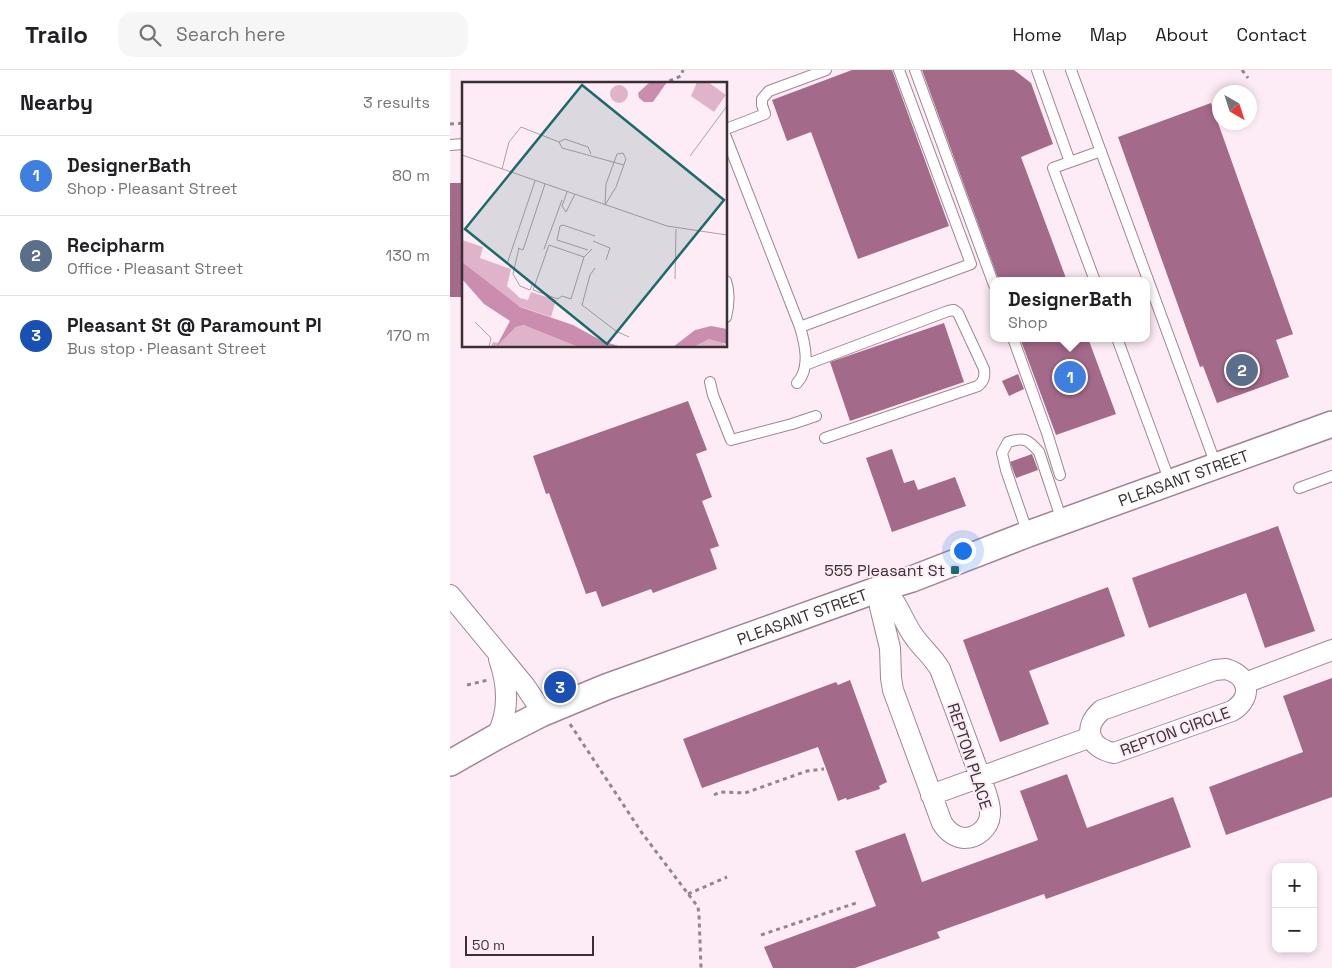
<!DOCTYPE html>
<html lang="en">
<head>
<meta charset="utf-8">
<style>
  body { margin:0; font-family:"Space Grotesk",sans-serif; background:#f6f6f6; color:#202124 }
  .controls { position:absolute; right:15px; bottom:15px; display:grid; overflow:hidden; border-radius:10px; box-shadow:0 2px 8px #0003 }
  .controls button { width:45px; height:45px; display:grid; place-items:center; padding:0; border:0; border-bottom:1px solid #e0e0e0; background:#fff; color:#202124; font:25px sans-serif }
  .compass { position:absolute; left:762px; top:15px; width:45px; height:45px; border-radius:50%; background:#fff; box-shadow:0 2px 8px #0003; rotate:141deg }
  .scale { position:absolute; left:15px; bottom:12px; width:129px; box-sizing:border-box; padding-left:5px; border:2px solid #3a2f34; border-top:0; font-size:14px; line-height:18px; white-space:nowrap; color:#3a2f34; -webkit-text-stroke:4px #fdecf5; paint-order:stroke }
  .you { position:absolute; left:512px; top:480px; width:18px; height:18px; margin:-12px; border:4px solid #fff; border-radius:50%; background:#1a73e8; box-shadow:0 0 0 8px #1a73e833 }
  .badge { display:grid; place-items:center; width:32px; height:32px; border-radius:50%; background:#1d6a6b; color:#fff; font-size:16px; font-weight:700 }
  .pin { position:absolute; translate:-50% -50%; border:2px solid #fff; box-shadow:0 1px 5px #0006 }
  .popup { position:absolute; left:540px; top:207px; width:160px; height:65px; box-sizing:border-box; display:grid; place-content:center; border-radius:10px; background:#fff; filter:drop-shadow(0 1px 4px #0005); font-size:16px; white-space:nowrap; color:#757577 }
  .popup b { font-size:19px; color:#202124 }
  .popup::after { content:''; position:absolute; left:50%; top:100%; margin-left:-10px; border:10px solid transparent; border-top-color:#fff }
  .list { margin:0; padding:0; list-style:none }
  h2 { display:flex; justify-content:space-between; align-items:center; height:65px; margin:0; padding:0 20px; font-size:21px }
  h2 small { font-size:16px; font-weight:400; color:#757577 }
  .list li { display:grid; grid-template-columns:32px 1fr auto; gap:15px; align-items:center; box-sizing:border-box; height:80px; padding:0 20px; border-top:1px solid #e0e0e0 }
  .list b { display:block; font-size:19px; white-space:nowrap }
  .list p { margin:0; font-size:16px; white-space:nowrap; color:#757577 }
  .list em { font-size:16px; font-style:normal; color:#757577 }
  .icon { flex:none; width:28px; height:28px; fill:none; stroke:currentColor; stroke-width:2; stroke-linecap:round; stroke-linejoin:round }
  .map { position:relative; flex:none; width:882px; height:898px; overflow:hidden }
  header { display:flex; align-items:center; gap:30px; box-sizing:border-box; height:70px; padding:0 25px; background:#fff; border-bottom:1px solid #e0e0e0 }
  header strong { font-size:24px }
  nav { display:flex; gap:28px; margin-inline-start:auto; font-size:18px }
  .search { width:350px; height:45px; background:#f6f6f6; display:flex; align-items:center; gap:12px; box-sizing:border-box; padding:0 18px; border-radius:15px; color:#757577; font-size:19px }
  main { display:flex }
  aside { flex:1; background:#fff }
  .map>svg:first-child { display:block }
  .building { fill:#a46a8a }
  .lines { fill:none; stroke-linecap:round; stroke-linejoin:round }
  .service-casing { stroke:#9f8592; stroke-width:12 }
  .minor-casing { stroke:#9f8592; stroke-width:22 }
  .tertiary-casing { stroke:#9f8592; stroke-width:28 }
  .path { stroke:#93858c; stroke-width:3; stroke-dasharray:4 4; stroke-linecap:butt }
  .service { stroke:#fff; stroke-width:10 }
  .minor { stroke:#fff; stroke-width:20 }
  .tertiary { stroke:#fff; stroke-width:25 }
  .poi-dot { fill:#1d6a6b; stroke:#fdecf5; stroke-width:2 }
  .labels { text-anchor:middle; stroke-width:4.5; stroke-linejoin:round; paint-order:stroke }
  .street-label { font-size:16px; fill:#3a2f34; stroke:#fdecf5 }
  .poi-label { font-size:16px; fill:#3a2f34; stroke:#fdecf5; text-anchor:end }
  .inset-road { fill:none; stroke:#afa0a8; stroke-width:1 }
  .view { fill:#1d6a6b; fill-opacity:0.15; stroke:#1d6a6b; stroke-width:2.5 }
  .inset-edge { fill:none; stroke:#3a2f34; stroke-width:2.5 }
</style>
</head>
<body>
<header>
<strong>Trailo</strong>
<div class="search"><svg class="icon" aria-label="search" viewBox="0 0 24 24"><circle cx="10" cy="10" r="6"/><path d="M15 15l6 6"/></svg>Search here</div>
<nav><a>Home</a><a>Map</a><a>About</a><a>Contact</a></nav>
</header>
<main>
<aside>
<h2>Nearby<small>3 results</small></h2>
<ul class="list">
<li><span class="badge" style="background:#3f7fe0">1</span><div><b>DesignerBath</b><p>Shop · Pleasant Street</p></div><em>80 m</em></li>
<li><span class="badge" style="background:#5c6f8a">2</span><div><b>Recipharm</b><p>Office · Pleasant Street</p></div><em>130 m</em></li>
<li><span class="badge" style="background:#1a4fb4">3</span><div><b>Pleasant St @ Paramount Pl</b><p>Bus stop · Pleasant Street</p></div><em>170 m</em></li>
</ul>
</aside>
<div class="map">
<svg width="882" height="898" viewBox="0 0 882 898">
  <rect width="100%" height="100%" fill="#fdecf5"/>
  <path class="building" d="M402 0H442L499 156 408 189 361 62 337 71 322 30Z
    M472 0H564L581 13 603 74 571 87 617 211H549Z
    M761 33 843 264 826 270 839 307 767 333 753 296 750 297 668 67Z
    M0 113H14V227H0Z
    M494 253 514 312 400 351 380 292Z
    M570 268H638L666 344 606 365Z
    M568 304 574 319 559 326 552 311Z
    M238 331 257 380 246 384 262 427 252 431 269 476 260 479 267 499 203 523 201 519 152 537 146 521 136 524 99 423 96 424 83 386Z
    M442 379 454 413 464 410 468 420 505 407 516 436 442 462 416 388Z
    M582 384 588 400 566 408 560 392Z
    M828 456 865 561 815 578 796 523 699 558 682 508Z
    M658 517 675 566 579 601 599 654 550 672 513 570Z
    M882 608V727L776 765 759 717 853 682 833 626Z
    M400 610 437 712 429 716 430 719 397 730 396 728 388 731 368 677 252 718 233 669 386 612 388 615Z
    M617 704 637 758 723 727 741 777 596 829 594 824 487 862 490 868 405 898H323L314 877 426 836 405 781 455 763 472 812 588 770 570 721Z"/>
  <g class="lines">
    <defs>
      <path id="service" d="M465 0 544 215
        M587 0 620 92
        M621 0 766 395
        M276 59 315 44 312 35V29L319 21 376 0
        M276 67 350 257
        M0 75 14 74
        M276 211C280 223 279 235 276 247
        M645 211 603 98 651 81
        M563 268 597 363 610 405
        M667 268 720 412
        M355 295 498 241 504 240 508 243 534 299C535 307 534 311 528 316L375 368
        M260 312 263 325 281 370 342 354 366 346
        M347 313C361 298 355 274 350 257L521 194 449 0
        M849 418 882 406
        M578 464 556 400 552 383 558 372C574 367 578 369 589 382L612 451"/>
      <path id="minor" d="M432 518C449 532 452 551 465 568 473 579 483 587 490 599 503 633 515 666 528 701 532 713 541 732 540 745 539 758 527 768 514 768 504 767 497 761 492 753L443 620 441 608 440 578 430 537V528Z
        M0 525 75 616 87 634 91 644
        M776 599C800 606 803 628 782 641L664 683C638 678 632 657 652 640L765 600Z
        M795 613 882 580
        M46 667C60 642 58 615 49 589
        M481 725 641 667"/>
      <g id="tertiary">
        <path id="s1" d="M0 693 46 667 91 644 156 617 432 518 462 509 578 464 882 354"/>
      </g>
    </defs>
    <use href="#service" class="service-casing"/>
    <use href="#minor" class="minor-casing"/>
    <use href="#tertiary" class="tertiary-casing"/>
    <path class="path" d="M792 0 798 8
      M212 14 231 6 233 0
      M0 54 14 53
      M17 615 38 610
      M120 654 192 763 248 837 249 845 251 898
      M264 725 270 722 295 723 357 701 374 699
      M238 824 277 807
      M311 865 406 833"/>
    <use href="#service" class="service"/>
    <use href="#minor" class="minor"/>
    <use href="#tertiary" class="tertiary"/>
  </g>
  <rect class="poi-dot" x="500" y="495" width="10" height="10" rx="2.5"/>
  <g class="labels">
    <g class="street-label">
      <text dy="6" stroke="none"><textPath href="#s1" startOffset="788">PLEASANT STREET</textPath></text>
      <text dy="6" stroke="none"><textPath href="#s1" startOffset="382">PLEASANT STREET</textPath></text>
      <text transform="translate(725 661) rotate(-20)" y="6">REPTON CIRCLE</text>
      <text transform="translate(520 686) rotate(72)" y="6">REPTON PLACE</text>
    </g>
    <g class="poi-label">
      <text x="495" y="506">555 Pleasant St</text>
    </g>
  </g>
  <g transform="translate(12 12)">
    <rect width="265" height="265" fill="#fdecf5"/>
    <path d="M235 0H246L264 13 252 30 229 14ZM148 12a9 9 0 1 1 18 0a9 9 0 1 1-18 0ZM0 158 21 165 18 176 49 187 45 204 58 216 66 218 69 210 94 218 89 235 53 223 0 180ZM62 243 95 253 117 265H29L31 260 38 261 54 245ZM247 257 258 258 265 265H232Z" fill="#dfb4ca"/>
    <path d="M188 0H205L191 20H182L177 16 176 11ZM0 180 58 225 111 243 140 259 160 265H117L62 243 54 245 34 265 48 239 22 222 0 197ZM249 244 265 247V262L247 257 232 265H211L233 248Z" fill="#ca8dad"/>
    <path class="inset-road" d="M97 60 100 66 162 83M161 71 164 77 154 105 143 123 144 102 151 83 155 72ZM0 73 205 144 265 153M228 74 265 24M40 87 47 60 59 45 97 60 103 57 126 65 129 72M105 110 100 124 104 130 113 112M131 159 148 166 144 178M56 166 61 168 83 102M57 166 51 192 58 204 68 208 70 203M82 167 100 118M126 168 95 158 98 144 101 143 133 154M122 175 109 217 100 214 96 217 71 208 87 163 122 175 130 167M45 182 73 99M133 186 128 193 120 223 154 249 167 255M213 197 214 147M13 240 29 256 27 265"/>
    <path class="view" d="M120 3 262 118 145 262 3 147Z"/>
    <rect width="265" height="265" class="inset-edge"/>
  </g>
</svg>
<div class="controls">
<button>+</button>
<button>−</button>
</div>
<svg class="compass" viewBox="-18 -18 36 36"><path d="M0-13l5 13h-10z" fill="#e53935"/><path d="M0 13l5-13h-10z" fill="#757577"/></svg>
<div class="scale">50 m</div>
<div class="you"></div>
<div class="pin badge" style="left:620px;top:307px;background:#3f7fe0">1</div>
<div class="popup"><b>DesignerBath</b>Shop</div>
<div class="pin badge" style="left:792px;top:300px;background:#5c6f8a">2</div>
<div class="pin badge" style="left:110px;top:617px;background:#1a4fb4">3</div>
</div>
</main>
</body>
</html>
